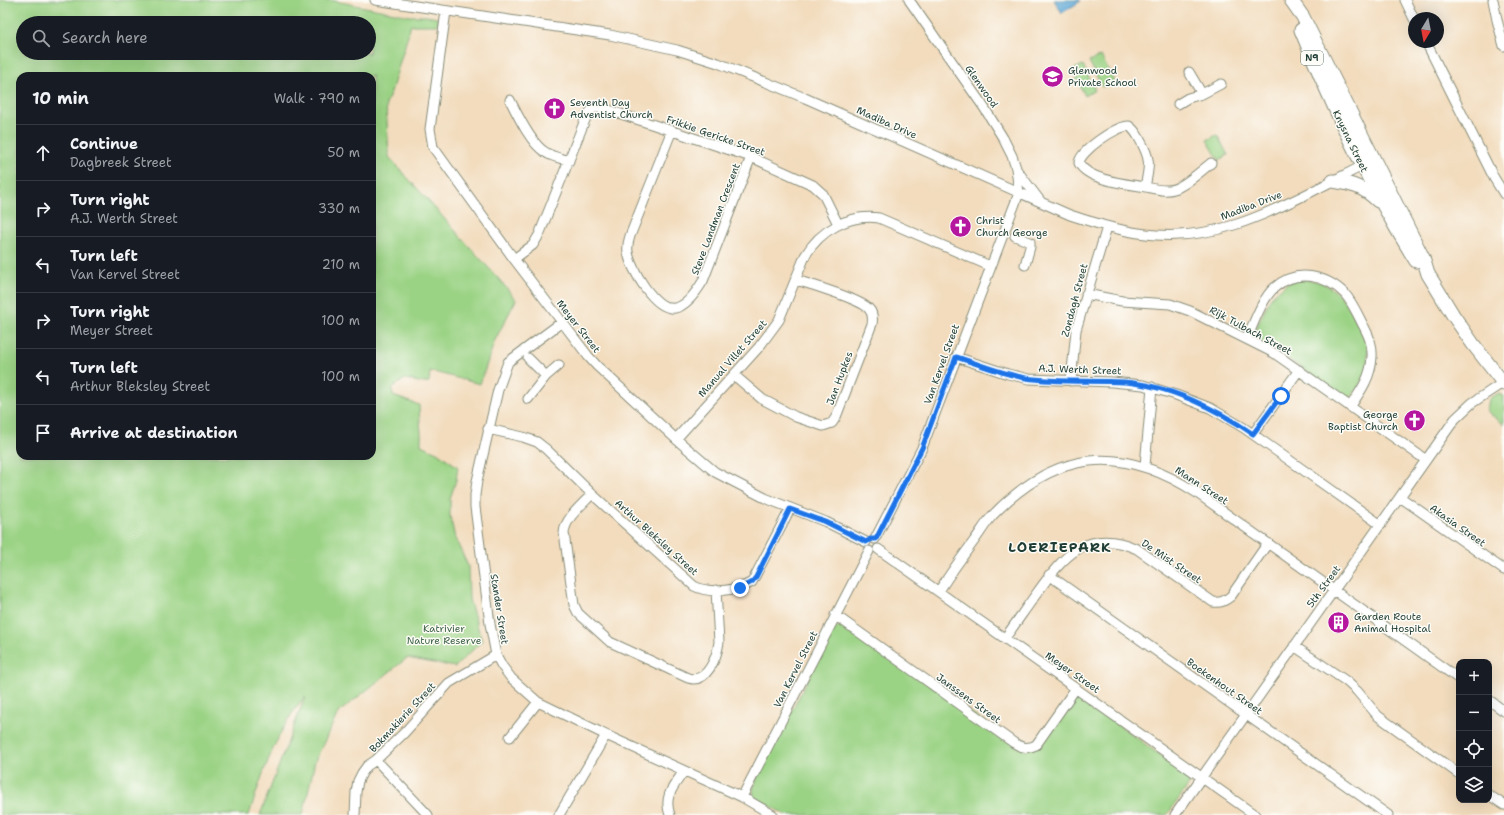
<!DOCTYPE html>
<html lang="en">
<head>
<meta charset="utf-8">
<style>
  body { margin:0; font-family:"Shantell Sans",sans-serif; background:#242831; color:#f1f3f6 }
  .controls { position:absolute; right:12px; bottom:12px; display:grid; overflow:hidden; border-radius:8px; box-shadow:0 4px 16px #0002 }
  .controls button { width:36px; height:36px; display:grid; place-items:center; padding:0; border:0; border-bottom:1px solid #363941; background:#171b24; color:#f1f3f6; font:20px sans-serif }
  .compass { position:absolute; left:1408px; top:12px; width:36px; height:36px; border-radius:50%; background:#171b24; box-shadow:0 4px 16px #0002; rotate:190deg }
  .stop { position:absolute; width:12px; height:12px; margin:-9px; border:3px solid #1a73e8; border-radius:50%; background:#fff }
  .stop.end { background:#1a73e8; border-color:#fff; box-shadow:0 1px 4px #0008 }
  .list { margin:0; padding:0; list-style:none }
  h2 { display:flex; justify-content:space-between; align-items:center; height:52px; margin:0; padding:0 16px; font-size:17px }
  h2 small { font-size:13px; font-weight:400; color:#9ea1a6 }
  .list li { display:grid; grid-template-columns:26px 1fr auto; gap:12px; align-items:center; box-sizing:border-box; height:56px; padding:0 16px; border-top:1px solid #363941 }
  .list b { display:block; font-size:15px; white-space:nowrap }
  .list p { margin:0; font-size:13px; white-space:nowrap; color:#9ea1a6 }
  .list em { font-size:13px; font-style:normal; color:#9ea1a6 }
  .icon { flex:none; width:22px; height:22px; fill:none; stroke:currentColor; stroke-width:2; stroke-linecap:round; stroke-linejoin:round }
  .map { position:relative; flex:none; width:1504px; height:815px; overflow:hidden }
  .search { position:absolute; background:#171b24; box-shadow:0 4px 16px #0002; left:16px; top:16px; width:360px; height:44px; display:flex; align-items:center; gap:10px; box-sizing:border-box; padding:0 14px; border-radius:22px; color:#9ea1a6; font-size:15px }
  .panel { position:absolute; background:#171b24; box-shadow:0 4px 16px #0002; left:16px; top:72px; width:360px; height:388px; border-radius:12px }
  .map>svg:first-child { display:block }
  .green { fill:#9bd385; stroke:#5d885c; fill-rule:evenodd }
  .water { fill:#5ca6d4; stroke:#3e7284 }
  .lines { fill:none; stroke-linecap:round; stroke-linejoin:round }
  .minor-casing { stroke:#888c78; stroke-width:11 }
  .highway-casing { stroke:#888c78; stroke-width:15 }
  .minor { stroke:#fff; stroke-width:9 }
  .highway { stroke:#fff; stroke-width:13 }
  .route { stroke:#1a73e8; stroke-width:5 }
  .labels { text-anchor:middle; stroke-width:3; stroke-linejoin:round; paint-order:stroke }
  .shield { fill:#fdfcf7; stroke:#62766e; stroke-width:1 }
  .shield-label { font-size:9px; font-weight:bold; fill:#1f3d34 }
  .poi-label { font-size:10px; fill:#1f3d34; stroke:#fdfcf7; text-anchor:start }
  .street-label { font-size:10px; fill:#1f3d34; stroke:#fdfcf7 }
  .park-label { font-size:10px; fill:#3e6248; stroke:#fdfcf7 }
  .district-label { font-size:14px; font-weight:bold; letter-spacing:1px; fill:#1f3d34; stroke:#fdfcf7 }
</style>
</head>
<body>
<div class="map">
<svg width="1504" height="815" viewBox="0 0 1504 815">
  <rect width="100%" height="100%" fill="#fdfcf7"/>
  <filter id="ink" filterUnits="userSpaceOnUse"><feTurbulence type="fractalNoise" baseFrequency=".025" numOctaves="2"/><feDisplacementMap in="SourceGraphic" scale="8" xChannelSelector="R" yChannelSelector="G"/><feConvolveMatrix kernelMatrix="1 2 1 2 8 2 1 2 1" color-interpolation-filters="sRGB"/></filter>
  <filter id="wash" filterUnits="userSpaceOnUse"><feTurbulence type="fractalNoise" baseFrequency=".012" numOctaves="4" result="noise"/><feDisplacementMap in="SourceGraphic" scale="16" xChannelSelector="R" yChannelSelector="G"/><feGaussianBlur stdDeviation="0.9" result="paint"/><feColorMatrix in="noise" values="0 0 0 0 0 0 0 0 0 0 0 0 0 0 0 0 0 1.4 0 .05"/><feComposite in="paint" operator="in"/></filter>
  <g filter="url(#wash)">
    <rect width="100%" height="100%" fill="#f2dcbd"/>
    <path class="green" d="M0 0H330L410 16H427L437 18 439 22 437 25H411L391 92 386 104 389 157 504 285 516 300 495 340 480 384 430 371 429 382 423 383 405 379 392 388 393 396 419 405C419 419 422 431 421 445L437 452 458 467 456 480 450 499V516L455 538 468 566 469 599 482 641 455 667 407 658 338 713 315 761 303 815H260L305 697C277 728 262 775 249 815H0ZM23 23H369V53H23ZM20 76H372V456H20Z
      M1101 56 1114 81 1102 87 1089 61Z
      M1083 65 1095 90 1085 96 1072 70Z
      M1217 135 1228 155 1219 160 1207 140Z
      M1300 279C1306 280 1314 280 1319 282 1345 291 1354 317 1366 340L1368 345 1367 372 1353 395 1350 397H1343L1283 355 1257 339 1254 332 1271 297 1287 283Z
      M1498 394 1504 396V424L1490 414 1487 410 1489 399 1493 396Z
      M841 626 845 627 1027 751 1071 702 1076 698 1080 697 1193 779 1167 815H786L754 797 753 790 757 778 834 629 837 627Z"/>
    <path class="water" d="M1054 0H1080L1081 1 1062 13Z"/>
  </g>
  <g filter="url(#ink)">
    <g class="lines">
      <defs>
        <path id="minor" d="M375 0 610 35 677 50 718 63 805 98 1070 215C1098 224 1126 233 1156 235 1213 239 1261 217 1311 192 1330 182 1349 173 1368 163
          M1405 0 1414 19
          M1493 0 1497 20 1504 46
          M446 11 430 129 433 147 514 259 588 356 597 366 676 439 715 472 765 498 826 522 866 542
          M1426 42 1494 178 1504 194
          M1202 94 1221 84
          M510 100C517 114 531 144 545 152 552 157 561 158 569 161
          M1178 104 1188 98 1202 94 1189 72
          M672 130 630 236C628 242 627 246 628 252 630 268 655 311 675 308 687 306 697 291 703 281L751 157
          M1016 169 1041 202
          M1145 187C1150 164 1151 159 1139 138 1136 133 1134 129 1129 126 1116 126 1080 151 1079 163 1088 181 1129 184 1146 187 1155 189 1165 192 1174 189 1185 186 1201 171 1211 163
          M1015 236 1030 242V247L1025 265
          M514 259 533 245 539 235 585 120C591 107 595 106 609 110L751 157 813 185 823 194 838 224
          M1086 294 1122 301 1170 304 1190 311 1274 353 1426 460
          M562 322 508 362 498 390 477 481 475 495V507L490 624 496 655 502 666 511 678 538 702 606 735 742 797 773 815
          M1247 338C1254 323 1262 299 1274 288 1296 268 1326 275 1345 294 1352 302 1357 313 1362 323 1368 334 1373 344 1372 357 1371 377 1361 391 1350 407
          M956 357 1008 374 1029 379 1112 382 1143 385 1176 395 1210 408 1244 428 1381 525
          M528 358 546 376
          M734 375 762 399 796 417 823 426 832 423 836 417 872 324C873 318 873 313 869 309 862 300 810 284 796 280
          M1071 381 1076 330 1107 227
          M528 399 546 376 559 365
          M488 429 523 437 537 442 546 449 592 494 694 586C709 594 738 591 752 582L790 509
          M1253 434 1299 370
          M676 439 759 347 779 320 805 256C820 230 849 214 879 218L990 266
          M1145 466 1152 387
          M592 494C582 505 565 518 564 533L574 605 578 613 610 642 688 678C707 684 717 657 719 642L716 590
          M1400 497 1504 570
          M875 539 922 448 1019 193 1016 168 1012 156 1003 138 985 109 909 0
          M878 549 1255 815
          M1049 575 1388 815
          M939 591C950 574 962 557 974 541 980 533 985 524 992 516 1055 450 1120 443 1197 493L1459 679
          M835 615 1014 743C1022 748 1028 749 1036 745L1076 688
          M1005 638C1016 623 1026 608 1037 593 1064 555 1088 527 1137 549L1213 602C1221 603 1225 601 1231 596L1268 543
          M1294 646 1346 681 1357 691 1378 716 1459 774
          M1489 700 1504 711
          M510 737 538 702
          M376 760 428 815
          M1489 795 1504 805
          M742 797 869 551
          M355 815 356 792 358 781 362 773 367 766 376 760 404 733 449 683 496 655
          M559 815 606 735
          M670 815C663 796 674 786 684 771
          M1175 815 1455 419 1472 403 1504 382"/>
        <path id="highway" d="M1291 0 1303 17 1423 258 1428 274 1453 315 1473 344 1504 384
          M1301 30C1334 109 1370 188 1416 261
          M1333 181C1353 184 1363 187 1378 201"/>
      </defs>
      <use href="#minor" class="minor-casing"/>
      <use href="#highway" class="highway-casing"/>
      <use href="#minor" class="minor"/>
      <use href="#highway" class="highway"/>
    </g>
  </g>
  <g class="lines" filter="url(#ink)">
    <path class="route" d="M740 588 752 582 756 577 790 509 826 522 866 542 871 539H876L922 448 956 357C979 364 1002 374 1026 378 1058 383 1092 380 1124 382 1168 385 1217 409 1253 434L1281 396"/>
  </g>
  <defs>
    <symbol id="school-disc" viewBox="-11 -11 22 22"><circle r="9.5" fill="#b5179e" stroke="#fdfcf7"/><path d="M0-5L7-2L0 1L-7-2ZM-4 1L0 2.5L4 1V4Q0 6-4 4Z" fill="#fff"/></symbol>
    <symbol id="church-disc" viewBox="-11 -11 22 22"><circle r="9.5" fill="#b5179e" stroke="#fdfcf7"/><path d="M-1.2-6h2.4v3.5h3.3v2.4h-3.3V6h-2.4V-.1h-3.3v-2.4h3.3Z" fill="#fff"/></symbol>
    <symbol id="building-disc" viewBox="-11 -11 22 22"><circle r="9.5" fill="#b5179e" stroke="#fdfcf7"/><path d="M-4-6H4V6H1V3H-1V6H-4ZM-2.5-4.3h1.7v1.8h-1.7ZM.8-4.3h1.7v1.8H.8ZM-2.5-1h1.7V.8h-1.7ZM.8-1h1.7V.8H.8Z" fill="#fff"/></symbol>
  </defs>
  <g fill-rule="evenodd">
    <use href="#school-disc" x="1040" y="64" width="25" height="25"/>
    <use href="#church-disc" x="542" y="96" width="25" height="25"/>
    <use href="#church-disc" x="948" y="214" width="25" height="25"/>
    <use href="#church-disc" x="1402" y="408" width="25" height="25"/>
    <use href="#building-disc" x="1326" y="610" width="25" height="25"/>
  </g>
  <g class="labels">
    <rect class="shield" x="1301" y="51" width="22" height="14" rx="3"/>
    <g class="shield-label">
      <text x="1312" y="61">N9</text>
    </g>
    <g class="poi-label">
      <text x="1068" y="74">Glenwood<tspan x="1068" dy="12">Private School</tspan></text>
      <text x="570" y="106">Seventh Day<tspan x="570" dy="12">Adventist Church</tspan></text>
      <text x="976" y="224">Christ<tspan x="976" dy="12">Church George</tspan></text>
      <text x="1398" y="418" text-anchor="end">George<tspan x="1398" dy="12">Baptist Church</tspan></text>
      <text x="1354" y="620">Garden Route<tspan x="1354" dy="12">Animal Hospital</tspan></text>
    </g>
    <g class="street-label">
      <text transform="translate(982 86) rotate(55)" y="4">Glenwood</text>
      <text transform="translate(887 122) rotate(24)" y="4">Madiba Drive</text>
      <text transform="translate(716 135) rotate(19)" y="4">Frikkie Gericke Street</text>
      <text transform="translate(1351 141) rotate(64)" y="4">Knysna Street</text>
      <text transform="translate(1251 205) rotate(-21)" y="4">Madiba Drive</text>
      <text transform="translate(715 219) rotate(-69)" y="4">Steve Landman Crescent</text>
      <text transform="translate(1074 300) rotate(-75)" y="4">Zondagh Street</text>
      <text transform="translate(579 326) rotate(52)" y="4">Meyer Street</text>
      <text transform="translate(1251 330) rotate(28)" y="4">Rijk Tulbach Street</text>
      <text transform="translate(732 358) rotate(-49)" y="4">Manual Villet Street</text>
      <text transform="translate(941 364) rotate(-70)" y="4">Van Kervel Street</text>
      <text transform="translate(1080 369) rotate(2)" y="4">A.J. Werth Street</text>
      <text transform="translate(839 378) rotate(-69)" y="4">Jan Hupkes</text>
      <text transform="translate(1202 485) rotate(33)" y="4">Mann Street</text>
      <text transform="translate(1458 525) rotate(35)" y="4">Akasia Street</text>
      <text transform="translate(657 537) rotate(42)" y="4">Arthur Bleksley Street</text>
      <text transform="translate(1172 561) rotate(34)" y="4">De Mist Street</text>
      <text transform="translate(1323 586) rotate(-54)" y="4">5th Street</text>
      <text transform="translate(500 609) rotate(81)" y="4">Stander Street</text>
      <text transform="translate(795 669) rotate(-63)" y="4">Van Kervel Street</text>
      <text transform="translate(1073 672) rotate(35)" y="4">Meyer Street</text>
      <text transform="translate(1225 686) rotate(35)" y="4">Boekenhout Street</text>
      <text transform="translate(969 698) rotate(36)" y="4">Janssens Street</text>
      <text transform="translate(402 717) rotate(-47)" y="4">Bokmakierie Street</text>
    </g>
    <g class="park-label">
      <text x="444" y="632">Katrivier<tspan x="444" dy="12">Nature Reserve</tspan></text>
    </g>
    <g class="district-label">
      <text x="1060" y="552">LOERIEPARK</text>
    </g>
  </g>
</svg>
<div class="controls">
<button>+</button>
<button>−</button>
<button><svg class="icon" aria-label="locate" viewBox="0 0 24 24"><circle cx="12" cy="12" r="6"/><path d="M12 2v4M12 18v4M2 12h4M18 12h4"/></svg></button>
<button><svg class="icon" aria-label="layers" viewBox="0 0 24 24"><path d="M12 4l9 5-9 5-9-5zM3 14l9 5 9-5"/></svg></button>
</div>
<svg class="compass" viewBox="-18 -18 36 36"><path d="M0-13l5 13h-10z" fill="#e53935"/><path d="M0 13l5-13h-10z" fill="#9ea1a6"/></svg>
<div class="stop" style="left:1281px;top:396px"></div>
<div class="stop end" style="left:740px;top:588px"></div>
<div class="search"><svg class="icon" aria-label="search" viewBox="0 0 24 24"><circle cx="10" cy="10" r="6"/><path d="M15 15l6 6"/></svg>Search here</div>
<section class="panel">
<h2>10 min<small>Walk · 790 m</small></h2>
<ul class="list">
<li><svg class="icon" aria-label="ahead" viewBox="0 0 24 24"><path d="M12 20V5M6 11l6-6 6 6"/></svg><div><b>Continue</b><p>Dagbreek Street</p></div><em>50 m</em></li>
<li><svg class="icon" aria-label="right" viewBox="0 0 24 24"><path d="M7 20v-9h11M14 6l5 5-5 5"/></svg><div><b>Turn right</b><p>A.J. Werth Street</p></div><em>330 m</em></li>
<li><svg class="icon" aria-label="left" viewBox="0 0 24 24"><path d="M17 20v-9H6M10 6l-5 5 5 5"/></svg><div><b>Turn left</b><p>Van Kervel Street</p></div><em>210 m</em></li>
<li><svg class="icon" aria-label="right" viewBox="0 0 24 24"><path d="M7 20v-9h11M14 6l5 5-5 5"/></svg><div><b>Turn right</b><p>Meyer Street</p></div><em>100 m</em></li>
<li><svg class="icon" aria-label="left" viewBox="0 0 24 24"><path d="M17 20v-9H6M10 6l-5 5 5 5"/></svg><div><b>Turn left</b><p>Arthur Bleksley Street</p></div><em>100 m</em></li>
<li><svg class="icon" aria-label="arrive" viewBox="0 0 24 24"><path d="M6 21V4h12l-3 4 3 4H6"/></svg><div><b>Arrive at destination</b></div></li>
</ul>
</section>
</div>
</body>
</html>
